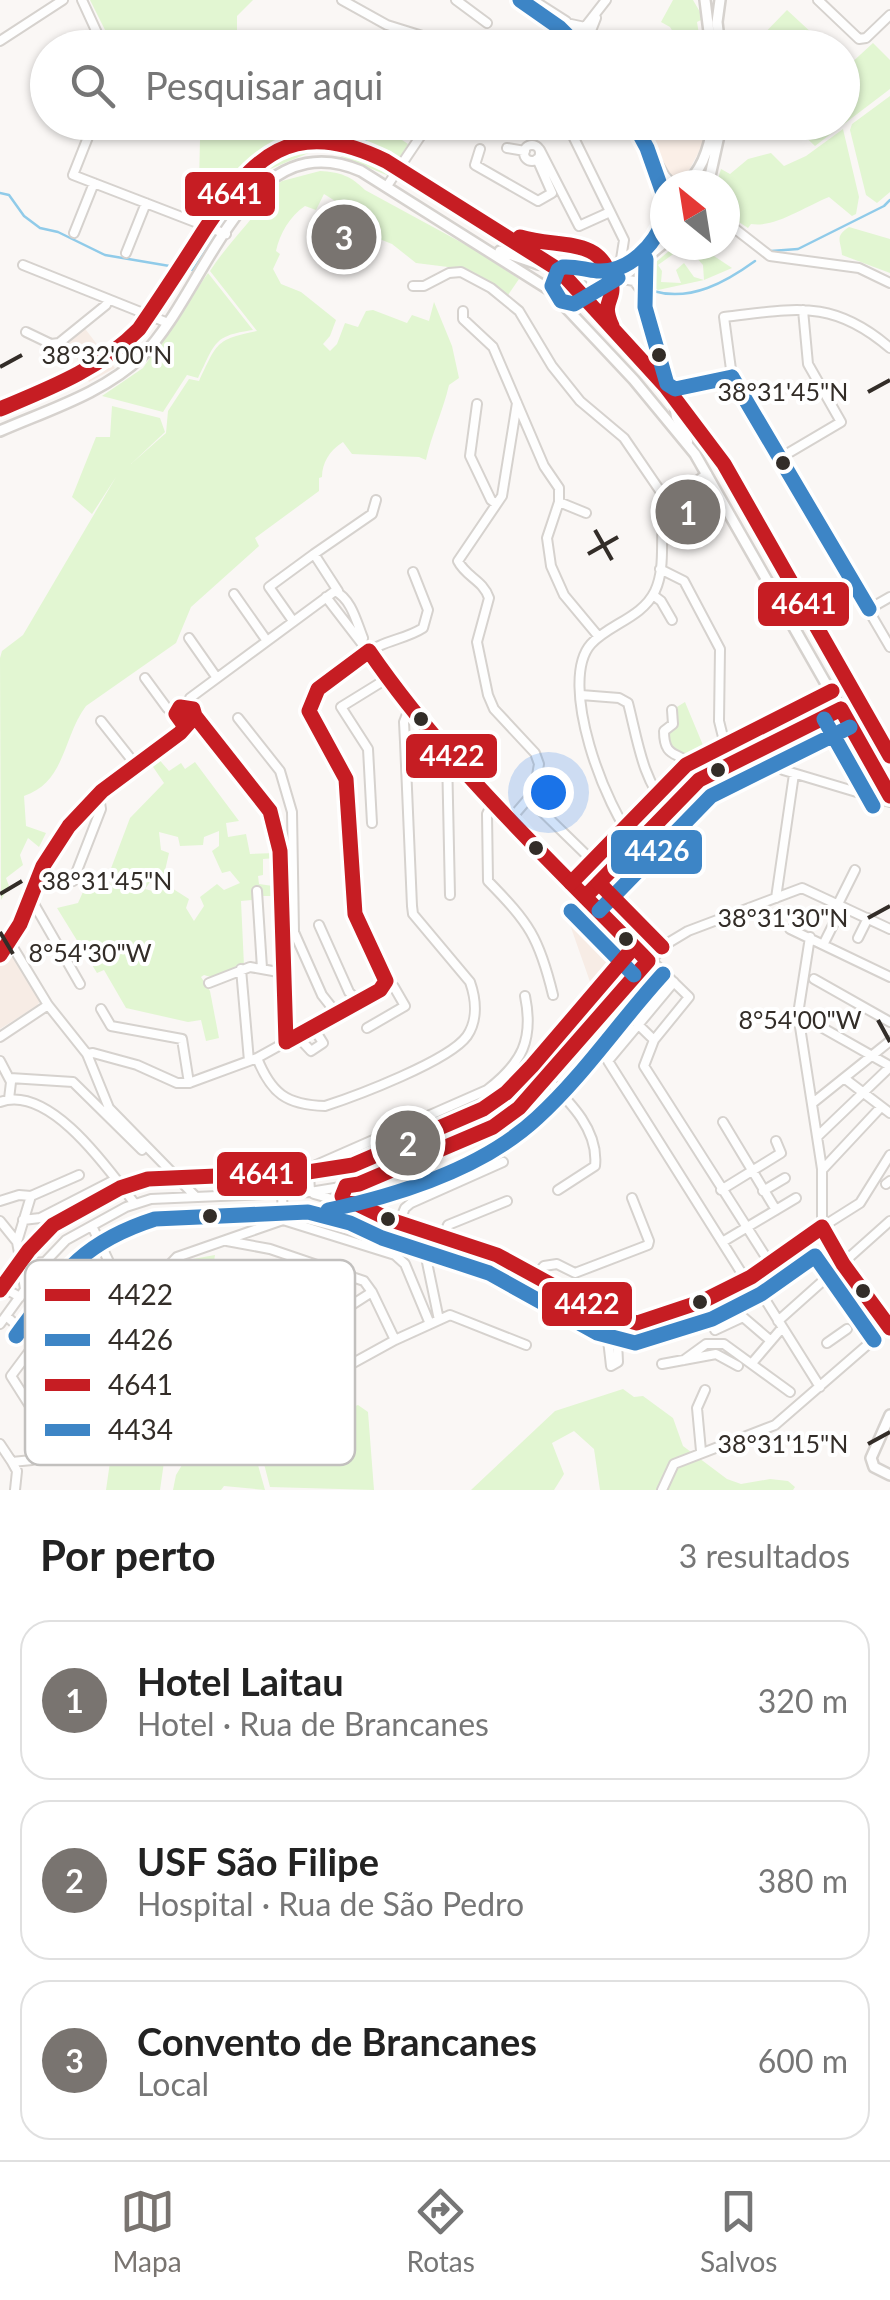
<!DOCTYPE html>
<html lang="pt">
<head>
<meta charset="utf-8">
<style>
  body { margin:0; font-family:Lato,sans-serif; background:#f2f2f2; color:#222 }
  .compass { position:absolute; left:650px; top:170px; width:90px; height:90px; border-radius:50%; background:#fff; box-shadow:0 2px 8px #0004; rotate:330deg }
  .you { position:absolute; left:548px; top:792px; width:35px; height:35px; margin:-25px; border:8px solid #fff; border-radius:50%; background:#1a73e8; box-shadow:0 0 0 15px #1a73e833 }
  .badge { display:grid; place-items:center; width:65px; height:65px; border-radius:50%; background:#797470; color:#fff; font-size:32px; font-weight:700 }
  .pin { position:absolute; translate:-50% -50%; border:5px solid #fff; box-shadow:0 2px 10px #0006 }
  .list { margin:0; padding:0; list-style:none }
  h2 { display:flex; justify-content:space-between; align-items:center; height:130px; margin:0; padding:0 40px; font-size:42px }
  h2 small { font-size:32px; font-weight:400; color:#767676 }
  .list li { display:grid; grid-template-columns:65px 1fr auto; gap:30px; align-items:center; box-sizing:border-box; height:160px; margin:0 20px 20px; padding:0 20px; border:2px solid #e0e0e0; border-radius:30px }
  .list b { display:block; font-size:38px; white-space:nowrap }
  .list p { margin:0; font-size:32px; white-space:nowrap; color:#767676 }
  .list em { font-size:32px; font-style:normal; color:#767676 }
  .icon { flex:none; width:55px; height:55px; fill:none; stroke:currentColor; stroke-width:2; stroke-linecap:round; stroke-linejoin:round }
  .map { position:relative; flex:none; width:890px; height:1490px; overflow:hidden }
  .search { position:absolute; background:#fff; box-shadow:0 2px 8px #0004; left:30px; right:30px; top:30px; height:110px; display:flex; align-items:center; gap:25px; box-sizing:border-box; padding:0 35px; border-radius:55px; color:#767676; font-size:38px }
  .sheet { height:670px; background:#fff }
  nav { display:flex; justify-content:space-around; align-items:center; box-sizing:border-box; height:140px; border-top:2px solid #e0e0e0; background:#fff; font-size:28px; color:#767676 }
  nav a { display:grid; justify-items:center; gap:5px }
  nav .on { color:#797470 }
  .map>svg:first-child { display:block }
  .built { fill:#fbefe7 }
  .education { fill:#f7ece5 }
  .green { fill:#e2f6d2; fill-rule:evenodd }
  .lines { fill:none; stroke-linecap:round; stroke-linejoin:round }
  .stream { stroke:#90cbe9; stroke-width:2.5 }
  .minor-casing { stroke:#d6d2ce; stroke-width:12 }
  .major-casing { stroke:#d6d2ce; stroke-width:14 }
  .minor { stroke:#fefefe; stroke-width:8 }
  .major { stroke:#fefefe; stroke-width:9 }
  .bus-1-casing { stroke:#fff; stroke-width:22 }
  .bus-2-casing { stroke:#fff; stroke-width:22 }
  .bus-3-casing { stroke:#fff; stroke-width:22 }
  .bus-4-casing { stroke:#fff; stroke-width:22 }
  .bus-1 { stroke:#c61d23; stroke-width:15 }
  .bus-2 { stroke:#3d85c6; stroke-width:15 }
  .bus-3 { stroke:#c61d23; stroke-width:15 }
  .bus-4 { stroke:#3d85c6; stroke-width:15 }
  .ticks { fill:none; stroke:#332d28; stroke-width:4 }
  .bus-dot { fill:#332d28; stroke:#fff; stroke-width:4 }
  .key { fill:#fff; stroke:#c2c0be; stroke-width:2.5 }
  .key-label { font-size:28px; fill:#332d28 }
  .ticks-label { font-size:25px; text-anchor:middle; fill:#332d28; stroke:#fff; stroke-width:8; stroke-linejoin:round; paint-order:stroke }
  .line-badge { stroke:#fff; stroke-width:4 }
  .badge-label { font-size:28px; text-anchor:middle; font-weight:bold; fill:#fff }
</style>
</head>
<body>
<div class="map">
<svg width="890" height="1490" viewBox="0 0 890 1490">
  <rect width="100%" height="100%" fill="#faf7f5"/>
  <path class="built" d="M639 123H706L703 144 687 174 681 178 671 177Z"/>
  <path class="education" d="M83 326 115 368 89 382 67 339Z
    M584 903 638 958 637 966 604 1004 595 996 568 919Z
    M9 954 14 956 40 1001 37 1006 0 1029V960Z"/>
  <path class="green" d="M90 0H253L237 16V48L144 47 128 30 107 34Z
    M673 0H693L700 12 701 20 697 22 701 47H682L670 27 661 22Z
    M787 10 827 47H751Z
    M873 43 890 60V89L815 146 791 123 842 122 843 62 848 66Z
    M890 96V192L877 203 866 195 850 130 852 124Z
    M197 123H377L408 144 389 176 328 151 311 152 263 172 241 198 199 183 200 140Z
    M843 129 859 197 856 214 852 216 829 197C806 206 775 228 751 224L748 228 725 213V185H716L721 169 730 174 748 159 771 153 784 166 806 156Z
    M320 171C340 172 351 176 365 190L479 252 519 279 506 298 464 269 416 263 392 244 347 226 337 217 343 206 324 194 316 210 305 206C290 216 280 233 276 251L280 254 273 269 281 284 301 292 336 320 330 336 323 344 330 351 337 344 345 323 358 327 366 311 373 310 407 323 412 315 429 321 434 302 452 346 459 378 449 385C443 411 431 436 426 460L419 457 352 454 343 442C329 451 322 463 322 477L319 478V491L255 538 259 546 191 607 176 643 86 706C63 736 66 782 24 796L26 826 46 833 39 847 28 838 20 855 23 865 6 878 9 886 1 900 0 658 2 651 23 635 116 477 92 514 72 497 96 437H110L112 406 160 418 165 432 131 464 166 433 168 411 189 379 199 381C217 344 215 339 257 331L210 271C230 240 254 220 274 187L282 181Z
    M849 227 890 239V273L842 255C841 240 834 237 849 227Z
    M676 245H686L658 265 662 271 661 282 681 283 676 270 684 263 694 277 704 280 703 265 695 256 705 250 732 268 704 280 658 290 649 283V268Z
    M208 273 253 330C212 336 216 343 198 378L187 375 163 412 102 396 143 368Z
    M685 702 705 750 688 761 674 756 663 734 671 727 672 710Z
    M156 756 169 771 181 763 185 769 195 762 239 821 226 823 228 837 246 834 250 854 276 853 275 858 263 859V875L258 876 259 884 273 886V896H253L252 900 241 901 244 966 217 979 204 975 201 977 210 991 219 1038 206 1041 201 1020 188 1022 126 1008 104 970 97 973 57 908 78 903 87 883 108 890 112 881 107 879 130 818 164 783 149 761ZM219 831V846L212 851 222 873 230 871 240 883 224 890 217 884 200 897 204 906 194 921 186 908 189 899 167 885 160 893 145 889 154 876 164 875 169 853 161 850 159 832 178 837 180 846 203 845 204 837Z
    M215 1255 210 1286 219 1287 201 1374 215 1402 227 1399 244 1430 189 1431 179 1424 182 1409 156 1404 160 1384 129 1379 121 1310 143 1305 182 1261Z
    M623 1389 634 1397 643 1396 673 1418 683 1446 727 1479 741 1484 770 1479 788 1481 795 1487 793 1490H600L594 1449 574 1431 552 1443 564 1474 554 1490H471L555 1411Z
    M358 1405 368 1412 374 1490 270 1487 256 1433 287 1432Z
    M118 1406 171 1413 160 1490H106Z
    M197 1440H251L265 1490 224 1486 221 1490H173L176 1475Z"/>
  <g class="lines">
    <path class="stream" d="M400 176 423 195 506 235 542 247 575 248 614 260
      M0 193 9 195 24 216 40 228 58 232 105 255 193 270 216 234
      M220 227C250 182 260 148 318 136 331 133 342 129 356 135 370 140 381 162 394 172
      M771 251 798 249 884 206 890 200
      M653 291C691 302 726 282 755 261"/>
    <defs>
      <path id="minor" d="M82 0 104 48
        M342 0 387 25 461 48
        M456 0 487 23
        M520 0 560 28 581 48
        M533 0 566 21 586 48
        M818 0 859 39 866 38 890 15
        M571 24 585 27 606 0
        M0 41 63 0
        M585 46 596 18
        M94 122 73 175 226 234
        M558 122 573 136 624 240 621 259 614 269
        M633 122 665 176 673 185
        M524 153a8 8 0 1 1 16 0a8 8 0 1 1-16 0Z
        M507 148 525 151
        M480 149 475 165 538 201 552 193 537 159
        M540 150 579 226 610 212
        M651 162 665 199
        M387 186 430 122
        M725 221 770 256 859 268 890 283
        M74 233 94 183
        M126 253 146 203
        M646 259C637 301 654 345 667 384L675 389 732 377
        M23 265 168 323
        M618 278 634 281 642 292
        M413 286H424L449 273 461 272 491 288 519 311 552 366 580 401 624 438 667 501
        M463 311V319L493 347 544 466 559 488V502L547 538 551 566 564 595 599 637
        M26 332 51 344 59 343 106 305 108 299
        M890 348C832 298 795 309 724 317L732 377 890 647
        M684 388 673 398 676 417 688 441
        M477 404 470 456 491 500 496 504
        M780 458 841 422 808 364 803 310
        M559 502 586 513
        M314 554 372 514 376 500
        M660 569 684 581 720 649 719 721 725 745 734 761
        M234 594 267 641
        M653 595 661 601 672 620
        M326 597 447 754 648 961
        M869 609 890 597
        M293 621 269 587 314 554 338 591
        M189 638 217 678
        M145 678 167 708 176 714
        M581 695 619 698 628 703C638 742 642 779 669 810
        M187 706 190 698 335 591C351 599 356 620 363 638
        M672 710 673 724 664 731C664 759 678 751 689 764 694 769 695 775 699 780
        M238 718 280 771 292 812 294 932 322 995 337 1014
        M101 721 135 764
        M184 725 178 721 176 714 180 707 187 706 193 709 195 716 270 811 280 851 286 1042
        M768 745 783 770 890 802
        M447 755 450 895
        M529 799 606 874
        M492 804 487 814 488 881C529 923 539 937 553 995
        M509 821 534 792 539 764 535 753 494 709 488 695 477 642 489 598C483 580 466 577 458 561L502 496 517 403
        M372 823 368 749 341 707 388 678
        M636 843C606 810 557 682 591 644 609 624 642 618 655 591 668 563 657 529 667 501L707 474
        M73 881 101 809 99 797
        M257 891 262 968
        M585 897 699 780 841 709
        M776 898 794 774
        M29 901 34 904 80 984
        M838 904 855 870
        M749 908 768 918
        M319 925 349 992 359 1002
        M790 929 890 977
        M810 937 798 1014 822 1169V1227L843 1264 890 1328
        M858 938 868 918
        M824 943 842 907
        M11 944 48 1005 87 1054 109 1108 196 1197
        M0 955C24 930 28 896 43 866 70 808 129 768 180 733L185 725
        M650 959 689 997 654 1040 644 1066 771 1265
        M241 969 249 1061
        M814 979 890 1022
        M674 982 608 1061 746 1280
        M209 983 250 967 284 973
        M620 1007 654 1040
        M101 1009 111 1026 182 1039 189 1083
        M807 1019 890 1066
        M367 1028 405 1006 394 987 386 981 355 914 346 779C339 756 317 739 311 716 304 690 357 655 379 646 394 639 409 637 423 628L428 610 413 572
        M297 1036 311 1051 323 1043 313 1027
        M0 1037 48 1005
        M87 1054 93 1053 137 1065 177 1083H189L257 1058 380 990 386 981
        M257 1058C271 1093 286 1105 325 1106 356 1096 449 1061 467 1036 478 1020 476 999 470 982L413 914 412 906 405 742 404 722 409 709
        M0 1061 11 1082 9 1099
        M10 1078 73 1082 142 1150
        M844 1078 890 1113
        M547 1079C571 1103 599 1131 595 1166L558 1190
        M0 1102C50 1084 109 1170 135 1204
        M814 1102 890 1041
        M723 1122 776 1210
        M818 1136 890 1067
        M823 1169 881 1107
        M886 1184 890 1181
        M721 1190 781 1153 776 1141
        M763 1191 785 1178
        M310 1192 309 1173 314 1166 487 1090C522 1063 534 1040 525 996
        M314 1194 367 1209
        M0 1201 19 1195 31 1196 79 1175
        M345 1203 353 1210 497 1255 605 1314 637 1323 703 1301 771 1265 822 1227 860 1203 890 1155
        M23 1220 40 1218 116 1179
        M283 1220 395 1255 405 1264 430 1324
        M0 1221 17 1242
        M399 1222 405 1208 411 1203 503 1162
        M92 1226 126 1298H138L177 1257 283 1220 282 1193
        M426 1232 423 1243 439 1320
        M443 1238 448 1225 507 1201
        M227 1241 270 1249 364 1281 372 1292 395 1340
        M724 1241 796 1198
        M21 1264 17 1242 31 1196
        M535 1276 544 1266 557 1264 575 1273 648 1245 649 1241 632 1198
        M751 1277 820 1387
        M0 1286 20 1297
        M252 1287 234 1284 232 1292 251 1295 252 1287C279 1291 314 1300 329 1322
        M25 1289 21 1264 45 1262
        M605 1314 611 1366 618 1362 616 1319
        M6 1316 37 1343
        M52 1321C56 1293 72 1289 97 1300
        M778 1321 890 1221
        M0 1324 45 1262 66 1240 126 1207 151 1199 310 1192 359 1184 493 1127 519 1108 547 1079 623 988 668 943 688 931 802 888 890 929
        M715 1330 743 1317 771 1341
        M827 1343 847 1329
        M684 1360 706 1344H724L790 1392
        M753 1362 782 1328
        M662 1364 716 1354 738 1366
        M237 1376 231 1369 219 1379 223 1384 230 1383 372 1292
        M255 1417 395 1340 450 1315 526 1345
        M0 1444 12 1462 32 1460 56 1447 11 1376 52 1321 68 1317 86 1327 97 1361 86 1372 54 1382 67 1418
        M701 1451 697 1408 705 1390
        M12 1462 17 1471 15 1490
        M662 1490 674 1464 775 1425 888 1327"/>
      <path id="major" d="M705 0 711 48
        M720 48 717 22 720 0
        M684 185C703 171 710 145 713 122
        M708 185 722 122
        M500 251 538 264 610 270 622 266 653 241 665 217
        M554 292V275L567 265
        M590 293 629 272 665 242
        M556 297 634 380 695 454 890 796
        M564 303H579L590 293 592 281 584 268
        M0 431C48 410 104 393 142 356 206 293 245 121 361 171L553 292
        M890 1415 871 1458 874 1467 890 1475"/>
    </defs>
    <use href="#minor" class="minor-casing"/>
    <use href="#major" class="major-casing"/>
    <use href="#minor" class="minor"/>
    <use href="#major" class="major"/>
    <defs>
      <path id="bus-1" d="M369 651C448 766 551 861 648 961
        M369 651 318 689 309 711 346 779 355 914 386 981
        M841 709 890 796
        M184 725 176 714 180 707 193 709 195 716 270 811 280 851 286 1042
        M585 897 699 780 841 709
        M0 955 20 924 43 866 69 826 102 791 180 733 195 716
        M286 1042 380 990 386 981
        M345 1203 357 1204 388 1219 497 1255 605 1314 637 1323 703 1301 751 1277 822 1227
        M345 1203 342 1196 346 1186 359 1184 493 1127 519 1108 648 961
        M822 1227 843 1264 890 1328"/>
      <path id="bus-2" d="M824 719 873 806
        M571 911 634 975
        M599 911 711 796 850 727
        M328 1210C398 1195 483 1168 537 1118 584 1075 620 1021 663 974
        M16 1336C60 1276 80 1243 155 1219L308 1212 350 1223 382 1238 489 1273 597 1333 635 1343 712 1319 761 1294 815 1256 874 1340"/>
      <path id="bus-3" d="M520 237C557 249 602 235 611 281 616 302 600 300 612 326
        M0 409C50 388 100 369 139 329 161 297 182 265 203 232 253 156 292 115 386 161L559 270 666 387 724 464 890 756
        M571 883 686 765 832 691
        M599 883 662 947
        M0 1290 29 1250 53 1225 120 1188 148 1179 308 1172 353 1165 483 1109 506 1093 532 1066 633 948"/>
      <path id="bus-4" d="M520 0 560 28 580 48
        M633 122 647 148 665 199
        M646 259 645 307 667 384 675 389 732 377
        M618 278 574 304 561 301 552 286 558 270 563 267C576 266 585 270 597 271 629 273 655 245 665 217
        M732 377 869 609"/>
    </defs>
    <use href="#bus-1" class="bus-1-casing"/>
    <use href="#bus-2" class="bus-2-casing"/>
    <use href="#bus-3" class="bus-3-casing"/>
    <use href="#bus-4" class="bus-4-casing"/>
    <use href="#bus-1" class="bus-1"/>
    <use href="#bus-2" class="bus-2"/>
    <use href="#bus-3" class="bus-3"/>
    <use href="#bus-4" class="bus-4"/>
  </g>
  <path class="ticks" d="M0 367 22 355M868 392 890 380M595 530 612 560M588 554 618 537M0 894 22 881M868 918 890 906M0 932 13 954M878 1020 890 1042M868 1444 890 1432"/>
  <g class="bus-dot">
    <circle cx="659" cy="355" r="9"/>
    <circle cx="783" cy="463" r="9"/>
    <circle cx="421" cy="719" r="9"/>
    <circle cx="718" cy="770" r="9"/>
    <circle cx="536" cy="848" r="9"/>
    <circle cx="626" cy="939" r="9"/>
    <circle cx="210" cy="1216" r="9"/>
    <circle cx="388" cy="1219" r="9"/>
    <circle cx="863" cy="1291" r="9"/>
    <circle cx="700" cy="1302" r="9"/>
  </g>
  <rect x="25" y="1260" width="330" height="205" rx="15" class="key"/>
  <rect x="45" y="1289" width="45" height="12" fill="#c61d23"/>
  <rect x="45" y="1334" width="45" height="12" fill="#3d85c6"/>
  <rect x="45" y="1379" width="45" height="12" fill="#c61d23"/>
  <rect x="45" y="1424" width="45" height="12" fill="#3d85c6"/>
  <g class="key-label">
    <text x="108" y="1305">4422</text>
    <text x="108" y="1350">4426</text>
    <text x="108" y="1395">4641</text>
    <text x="108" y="1440">4434</text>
  </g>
  <g class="ticks-label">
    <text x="107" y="364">38°32'00"N</text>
    <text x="783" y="401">38°31'45"N</text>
    <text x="107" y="890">38°31'45"N</text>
    <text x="783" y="927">38°31'30"N</text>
    <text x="90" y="962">8°54'30"W</text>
    <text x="800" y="1029">8°54'00"W</text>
    <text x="783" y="1453">38°31'15"N</text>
  </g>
  <g class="line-badge">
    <rect x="183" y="170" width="94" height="48" rx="10" fill="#c61d23"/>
    <rect x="756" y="580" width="95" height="48" rx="10" fill="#c61d23"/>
    <rect x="404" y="732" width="95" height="48" rx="10" fill="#c61d23"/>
    <rect x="609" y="828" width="95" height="48" rx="10" fill="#3d85c6"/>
    <rect x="215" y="1150" width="94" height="48" rx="10" fill="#c61d23"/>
    <rect x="540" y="1280" width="94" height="48" rx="10" fill="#c61d23"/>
  </g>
  <g class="badge-label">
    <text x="230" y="204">4641</text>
    <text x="804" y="614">4641</text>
    <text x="452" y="766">4422</text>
    <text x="657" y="861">4426</text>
    <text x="262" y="1184">4641</text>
    <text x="587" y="1314">4422</text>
  </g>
</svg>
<svg class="compass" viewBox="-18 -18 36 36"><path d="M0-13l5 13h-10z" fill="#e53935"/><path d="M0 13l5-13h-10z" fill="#767676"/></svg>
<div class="you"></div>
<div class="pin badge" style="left:688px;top:512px">1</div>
<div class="pin badge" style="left:408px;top:1143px">2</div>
<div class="pin badge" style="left:344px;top:237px">3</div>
<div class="search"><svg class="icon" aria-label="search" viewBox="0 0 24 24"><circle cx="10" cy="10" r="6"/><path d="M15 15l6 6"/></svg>Pesquisar aqui</div>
</div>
<section class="sheet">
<h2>Por perto<small>3 resultados</small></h2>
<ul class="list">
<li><span class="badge">1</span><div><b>Hotel Laitau</b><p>Hotel · Rua de Brancanes</p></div><em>320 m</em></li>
<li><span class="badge">2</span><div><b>USF São Filipe</b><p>Hospital · Rua de São Pedro</p></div><em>380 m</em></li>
<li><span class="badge">3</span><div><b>Convento de Brancanes</b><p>Local</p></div><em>600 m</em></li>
</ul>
</section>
<nav>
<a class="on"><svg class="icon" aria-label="map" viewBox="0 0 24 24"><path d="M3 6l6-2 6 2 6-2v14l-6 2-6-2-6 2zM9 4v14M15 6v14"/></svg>Mapa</a>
<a><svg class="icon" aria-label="directions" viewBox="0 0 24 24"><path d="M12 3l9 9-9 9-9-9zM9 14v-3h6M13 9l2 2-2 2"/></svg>Rotas</a>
<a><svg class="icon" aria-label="saved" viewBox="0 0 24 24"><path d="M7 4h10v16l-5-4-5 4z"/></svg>Salvos</a>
</nav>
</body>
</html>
